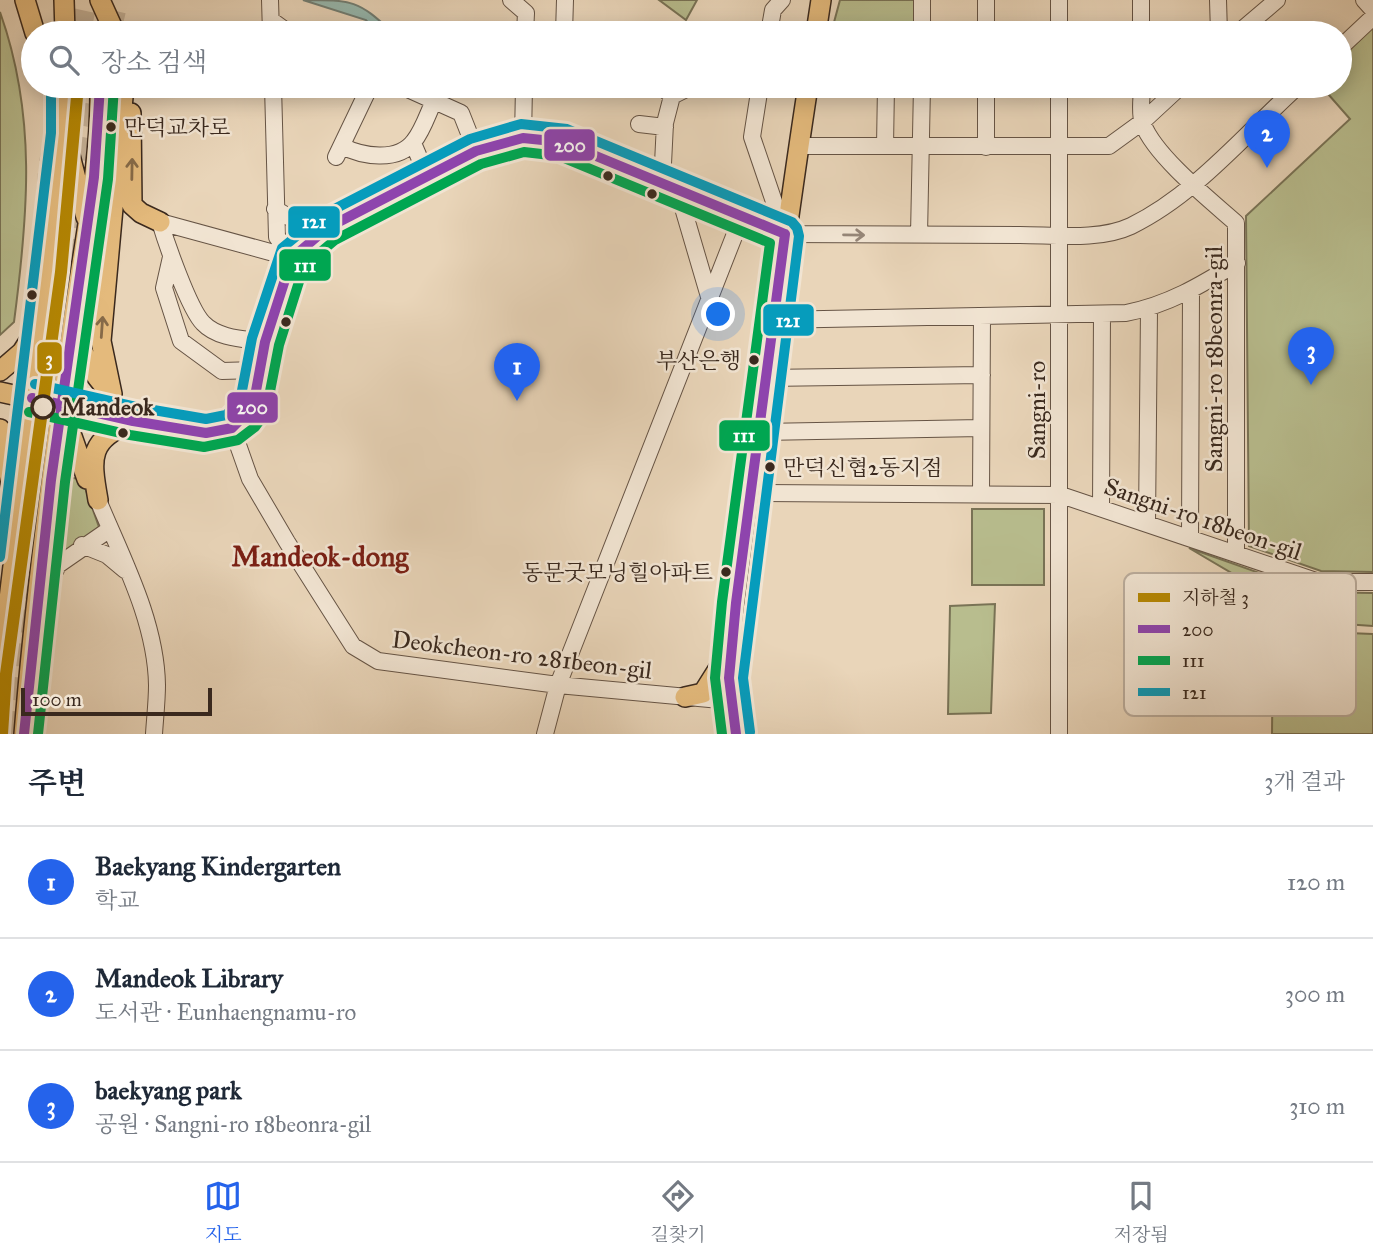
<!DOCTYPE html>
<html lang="ko">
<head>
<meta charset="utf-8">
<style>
  body { margin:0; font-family:"IM FELL Great Primer","Noto Serif KR",serif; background:#f6f6f7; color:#1f2937 }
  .scale { position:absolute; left:21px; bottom:18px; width:191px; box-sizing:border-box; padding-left:7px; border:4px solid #3a291e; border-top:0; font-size:19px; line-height:24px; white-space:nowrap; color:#3a291e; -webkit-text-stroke:5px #f1e4d2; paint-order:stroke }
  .you { position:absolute; left:719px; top:315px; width:24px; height:24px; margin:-18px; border:5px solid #fff; border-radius:50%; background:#1a73e8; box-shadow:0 0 0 10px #1a73e833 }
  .badge { display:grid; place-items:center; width:46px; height:46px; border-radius:50%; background:#2563eb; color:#fff; font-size:23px; font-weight:700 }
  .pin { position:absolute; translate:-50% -58px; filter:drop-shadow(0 2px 4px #0008) }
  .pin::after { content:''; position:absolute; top:37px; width:24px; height:21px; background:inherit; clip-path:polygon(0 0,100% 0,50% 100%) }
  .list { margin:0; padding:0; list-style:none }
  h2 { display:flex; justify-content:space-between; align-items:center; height:91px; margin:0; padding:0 28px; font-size:30px }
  h2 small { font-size:23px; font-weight:400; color:#747a83 }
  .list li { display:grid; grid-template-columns:46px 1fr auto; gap:21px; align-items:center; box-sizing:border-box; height:112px; padding:0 28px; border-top:2px solid #e0e1e3 }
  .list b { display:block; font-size:26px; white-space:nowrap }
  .list p { margin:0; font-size:23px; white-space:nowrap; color:#747a83 }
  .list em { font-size:23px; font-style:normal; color:#747a83 }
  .icon { flex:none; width:38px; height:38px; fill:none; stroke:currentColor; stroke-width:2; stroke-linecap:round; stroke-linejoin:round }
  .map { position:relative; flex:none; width:1373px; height:734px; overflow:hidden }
  .search { position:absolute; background:#fff; box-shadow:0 4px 18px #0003; left:21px; right:21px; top:21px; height:77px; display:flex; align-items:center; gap:18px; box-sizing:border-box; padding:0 24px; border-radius:38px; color:#747a83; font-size:26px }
  .sheet { height:427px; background:#fff }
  nav { display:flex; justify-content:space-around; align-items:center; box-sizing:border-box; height:98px; border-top:2px solid #e0e1e3; background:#fff; font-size:19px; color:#747a83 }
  nav a { display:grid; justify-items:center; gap:4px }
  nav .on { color:#2563eb }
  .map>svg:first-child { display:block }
  .green { fill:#b8bd8e; stroke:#797356; stroke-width:2 }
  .water { fill:#97b9af; stroke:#727f75; stroke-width:2 }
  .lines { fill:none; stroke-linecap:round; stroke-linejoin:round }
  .highway-tunnel { stroke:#c6b39a; stroke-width:23; stroke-dasharray:23 11; stroke-linecap:butt }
  .minor-casing { stroke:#665445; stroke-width:18 }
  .major-casing { stroke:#3a291e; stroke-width:22 }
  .minor { stroke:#f1e4d2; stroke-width:16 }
  .major { stroke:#e4ba7c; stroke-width:19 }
  .bus-1-casing { stroke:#f1e4d2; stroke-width:16 }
  .bus-2-casing { stroke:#f1e4d2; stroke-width:16 }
  .bus-3-casing { stroke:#f1e4d2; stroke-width:16 }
  .bus-1 { stroke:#8e44ad; stroke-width:10 }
  .bus-2 { stroke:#00a651; stroke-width:10 }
  .bus-3 { stroke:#069cbc; stroke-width:10 }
  .metro-1-casing { stroke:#f1e4d2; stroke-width:18 }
  .metro-1 { stroke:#b58702; stroke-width:12 }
  .oneway { stroke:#866a48 }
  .oneway2 { stroke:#968678 }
  .bus-dot { fill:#3a291e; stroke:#f1e4d2; stroke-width:2.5 }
  .stop-dot { fill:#f1e4d2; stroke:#3a291e; stroke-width:3.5 }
  .labels { text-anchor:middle; stroke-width:5; stroke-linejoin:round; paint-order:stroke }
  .bus-label { font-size:22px; fill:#3a291e; stroke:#f1e4d2; text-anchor:start }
  .street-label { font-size:24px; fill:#3a291e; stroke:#f1e4d2 }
  .stop-label { font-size:24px; font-weight:bold; fill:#3a291e; stroke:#f1e4d2; text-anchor:start }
  .quarter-label { font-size:28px; font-weight:bold; fill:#7a1f14; stroke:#f1e4d2 }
  .key { fill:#f1e4d2; stroke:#baac9c; stroke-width:2 }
  .key-label { font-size:19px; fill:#3a291e }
  .line-badge { stroke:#f1e4d2; stroke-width:2.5 }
  .badge-label { font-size:19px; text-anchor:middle; font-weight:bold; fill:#fff }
</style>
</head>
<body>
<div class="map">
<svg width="1373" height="734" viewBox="0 0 1373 734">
  <rect width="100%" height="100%" fill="#e9d5b9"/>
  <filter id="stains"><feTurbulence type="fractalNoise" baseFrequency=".00286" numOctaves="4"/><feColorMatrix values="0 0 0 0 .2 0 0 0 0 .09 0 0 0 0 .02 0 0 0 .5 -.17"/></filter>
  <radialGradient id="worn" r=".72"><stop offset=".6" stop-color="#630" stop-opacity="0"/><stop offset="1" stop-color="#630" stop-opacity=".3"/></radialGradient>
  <path class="green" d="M659 0H697L686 20Z
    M840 0H919V31L835 33 833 26Z
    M0 12C37 116 28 215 14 322L0 335Z
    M1373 27V572L1321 571 1249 546 1246 216 1350 119 1321 86H1340V58Z
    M63 477 82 479 99 527 62 556 53 555Z
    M1044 509V585H972V509Z
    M1189 548 1313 592 1373 593V626L1315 622Z
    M995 604 991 713 948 714 950 606Z
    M1273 630 1373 634V734H1272Z"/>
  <path class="water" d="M303 0C353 0 358 0 393 33H377L366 20Z"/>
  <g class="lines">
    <path class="highway-tunnel" d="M79 33 86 0
      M109 33 117 0
      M45 231 50 165 59 123
      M11 734 83 157 95 99"/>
    <defs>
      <path id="minor" d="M270 0 271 33
        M511 0 526 13 525 33
        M986 0V33
        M1059 0V33
        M1141 0V33
        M1218 0 1219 33
        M1364 0 1373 10
        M271 20 289 33
        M564 33 565 0
        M631 33 636 32
        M769 33 773 10 782 0
        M922 33V0
        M1238 33 1277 0
        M1340 48 1373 17
        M273 86 277 237 292 258
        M401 86 461 113 476 151
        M633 86 663 88 672 96
        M760 86 752 137 785 234C864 235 942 235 1020 235 1054 235 1099 241 1131 226 1195 195 1246 133 1298 86
        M986 86V147
        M1142 86C1142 97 1139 113 1143 124 1155 156 1210 200 1236 223V553
        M639 124 665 127
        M523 138 524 86
        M413 143 427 176
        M342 146C361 156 398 163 414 141 423 130 428 113 434 101
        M799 146H1109L1142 122 1181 86
        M885 146 886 86
        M336 157 370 86
        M662 184 665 123 672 96 692 86
        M678 191 710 300
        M275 209 303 225 327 228
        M160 222C166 242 189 309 203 323 218 339 246 339 265 342
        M160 222 292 258
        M919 235 922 86
        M171 257 164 288 181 341 222 371 260 370
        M772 320 1126 313C1168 305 1201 285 1237 263
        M766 378 982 375
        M232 428 250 479 287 542 353 646 378 661 558 685 731 701
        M760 432 981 428
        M751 493 1061 495 1319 582H1373
        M981 494 982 316
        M98 500C122 558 156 621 157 685 157 701 155 718 154 734
        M1101 508 1102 314
        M1147 523 1149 309
        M1190 537 1191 291
        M82 545 107 555 125 570
        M40 602 58 565 110 529
        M545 734 558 685 742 216
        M1059 734V86"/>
      <path id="major" d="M25 0 35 33
        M64 0 65 33
        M100 0 115 33
        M816 33 821 0
        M131 113 132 205 141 213 160 222
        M67 144 86 217
        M76 327C81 352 90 372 108 390
        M0 371 22 352 38 327
        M0 392 133 421 206 433 232 428 245 418 253 407 265 342 292 258 327 228 476 151 523 138 562 142 785 234
        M112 394 101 341 124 86
        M62 408 87 479
        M0 429 15 503
        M98 500C90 455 89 441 133 421L131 418
        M0 674 65 134V86
        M685 697 703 693 720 666 724 648
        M24 734C35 598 53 463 72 328 83 247 101 168 100 86
        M736 734C720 638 746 529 759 433 775 317 790 202 808 86"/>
    </defs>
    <use href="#minor" class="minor-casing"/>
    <use href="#major" class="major-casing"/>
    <use href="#minor" class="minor"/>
    <use href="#major" class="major"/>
    <defs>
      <path id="bus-1" d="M32 398 133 421 206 433 232 428 253 407 265 342 292 258 327 228 476 151 523 138 562 142 785 234
        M24 734 51 480 94 177 100 86
        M736 734 729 678 736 603 785 234"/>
      <path id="bus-2" d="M29 412 130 435 204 447 238 440 255 427 266 412 279 345 304 266 335 240 481 164 524 152 559 156 770 243 722 602 715 678 722 734
        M38 734 65 482 108 179 114 86"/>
      <path id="bus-3" d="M35 384 136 407 206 419 226 415 240 401 252 338 282 248 321 216 470 139 521 124 567 129 792 222 797 228 799 236 743 678 750 732
        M0 557 51 133V86"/>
    </defs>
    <use href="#bus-1" class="bus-1-casing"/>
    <use href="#bus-2" class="bus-2-casing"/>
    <use href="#bus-3" class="bus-3-casing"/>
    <use href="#bus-1" class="bus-1"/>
    <use href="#bus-2" class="bus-2"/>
    <use href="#bus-3" class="bus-3"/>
    <defs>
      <path id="metro-1" d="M2 734 6 674 61 272 78 86"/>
    </defs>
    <use href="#metro-1" class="metro-1-casing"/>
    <use href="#metro-1" class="metro-1"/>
  </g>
  <defs><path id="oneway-shaft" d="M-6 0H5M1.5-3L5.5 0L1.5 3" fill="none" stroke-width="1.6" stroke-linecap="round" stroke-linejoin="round" transform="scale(1.75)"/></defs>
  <g class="oneway">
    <use href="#oneway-shaft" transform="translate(132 169) rotate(-89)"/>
    <use href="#oneway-shaft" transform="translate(102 327) rotate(-86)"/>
  </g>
  <use class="oneway2" href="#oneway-shaft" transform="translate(854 235) rotate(1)"/>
  <g class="bus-dot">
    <circle cx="111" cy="127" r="6"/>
    <circle cx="608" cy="176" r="6"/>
    <circle cx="652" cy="194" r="6"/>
    <circle cx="32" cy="295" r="6"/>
    <circle cx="286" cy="322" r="6"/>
    <circle cx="754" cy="360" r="6"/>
    <circle cx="123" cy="433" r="6"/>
    <circle cx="770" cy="467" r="6"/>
    <circle cx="726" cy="572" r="6"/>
  </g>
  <circle class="stop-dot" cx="43" cy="407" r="11"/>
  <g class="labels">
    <g class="bus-label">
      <text x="124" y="135">만덕교차로</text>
      <text x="741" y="368" text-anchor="end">부산은행</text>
      <text x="783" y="475">만덕신협2동지점</text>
      <text x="713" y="580" text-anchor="end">동문굿모닝힐아파트</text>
    </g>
    <g class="street-label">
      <text transform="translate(1214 359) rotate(-90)" y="8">Sangni-ro 18beonra-gil</text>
      <text transform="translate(1037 410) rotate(-90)" y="8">Sangni-ro</text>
      <text transform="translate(1203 519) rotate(19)" y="8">Sangni-ro 18beon-gil</text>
      <text transform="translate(522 655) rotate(7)" y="8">Deokcheon-ro 281beon-gil</text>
    </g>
    <g class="stop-label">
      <text x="61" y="415">Mandeok</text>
    </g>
    <g class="quarter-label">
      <text x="320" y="566">Mandeok-dong</text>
    </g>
  </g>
  <rect x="1124" y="573" width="232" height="143" rx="10" class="key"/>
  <rect x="1138" y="593" width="32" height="9" fill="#b58702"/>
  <rect x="1138" y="625" width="32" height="8" fill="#8e44ad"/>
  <rect x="1138" y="656" width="32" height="9" fill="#00a651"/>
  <rect x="1138" y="688" width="32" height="8" fill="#069cbc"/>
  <g class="key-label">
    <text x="1182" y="604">지하철 3</text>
    <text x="1182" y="636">200</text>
    <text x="1182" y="667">111</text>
    <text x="1182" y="699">121</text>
  </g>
  <g class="line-badge">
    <rect x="543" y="128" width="53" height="34" rx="7" fill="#8e44ad"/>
    <rect x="287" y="205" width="54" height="34" rx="7" fill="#069cbc"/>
    <rect x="278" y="248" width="54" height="34" rx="7" fill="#00a651"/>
    <rect x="762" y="303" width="53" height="34" rx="7" fill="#069cbc"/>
    <rect x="36" y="341" width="27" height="34" rx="7" fill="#b58702"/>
    <rect x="226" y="391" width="53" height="33" rx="7" fill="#8e44ad"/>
    <rect x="718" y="419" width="53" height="33" rx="7" fill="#00a651"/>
  </g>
  <g class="badge-label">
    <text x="570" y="152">200</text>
    <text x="314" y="228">121</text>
    <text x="305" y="272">111</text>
    <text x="788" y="327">121</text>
    <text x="49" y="365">3</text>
    <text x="252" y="414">200</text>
    <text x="744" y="442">111</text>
  </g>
  <rect width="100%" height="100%" filter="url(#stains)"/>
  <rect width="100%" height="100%" fill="url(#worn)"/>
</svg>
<div class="scale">100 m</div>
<div class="you"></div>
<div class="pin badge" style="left:517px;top:401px">1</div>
<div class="pin badge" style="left:1267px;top:168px">2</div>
<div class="pin badge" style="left:1311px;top:385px">3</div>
<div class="search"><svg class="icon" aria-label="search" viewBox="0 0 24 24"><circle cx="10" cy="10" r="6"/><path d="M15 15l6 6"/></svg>장소 검색</div>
</div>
<section class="sheet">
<h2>주변<small>3개 결과</small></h2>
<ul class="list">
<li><span class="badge">1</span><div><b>Baekyang Kindergarten</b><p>학교</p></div><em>120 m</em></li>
<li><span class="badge">2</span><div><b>Mandeok Library</b><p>도서관 · Eunhaengnamu-ro</p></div><em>300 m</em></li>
<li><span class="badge">3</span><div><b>baekyang park</b><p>공원 · Sangni-ro 18beonra-gil</p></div><em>310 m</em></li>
</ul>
</section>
<nav>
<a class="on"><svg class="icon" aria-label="map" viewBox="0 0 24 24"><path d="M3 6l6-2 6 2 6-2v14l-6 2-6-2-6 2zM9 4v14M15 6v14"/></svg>지도</a>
<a><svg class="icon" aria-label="directions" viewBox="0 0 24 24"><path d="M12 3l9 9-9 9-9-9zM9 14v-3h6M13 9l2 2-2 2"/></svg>길찾기</a>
<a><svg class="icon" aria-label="saved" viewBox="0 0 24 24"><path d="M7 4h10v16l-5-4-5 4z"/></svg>저장됨</a>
</nav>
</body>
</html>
